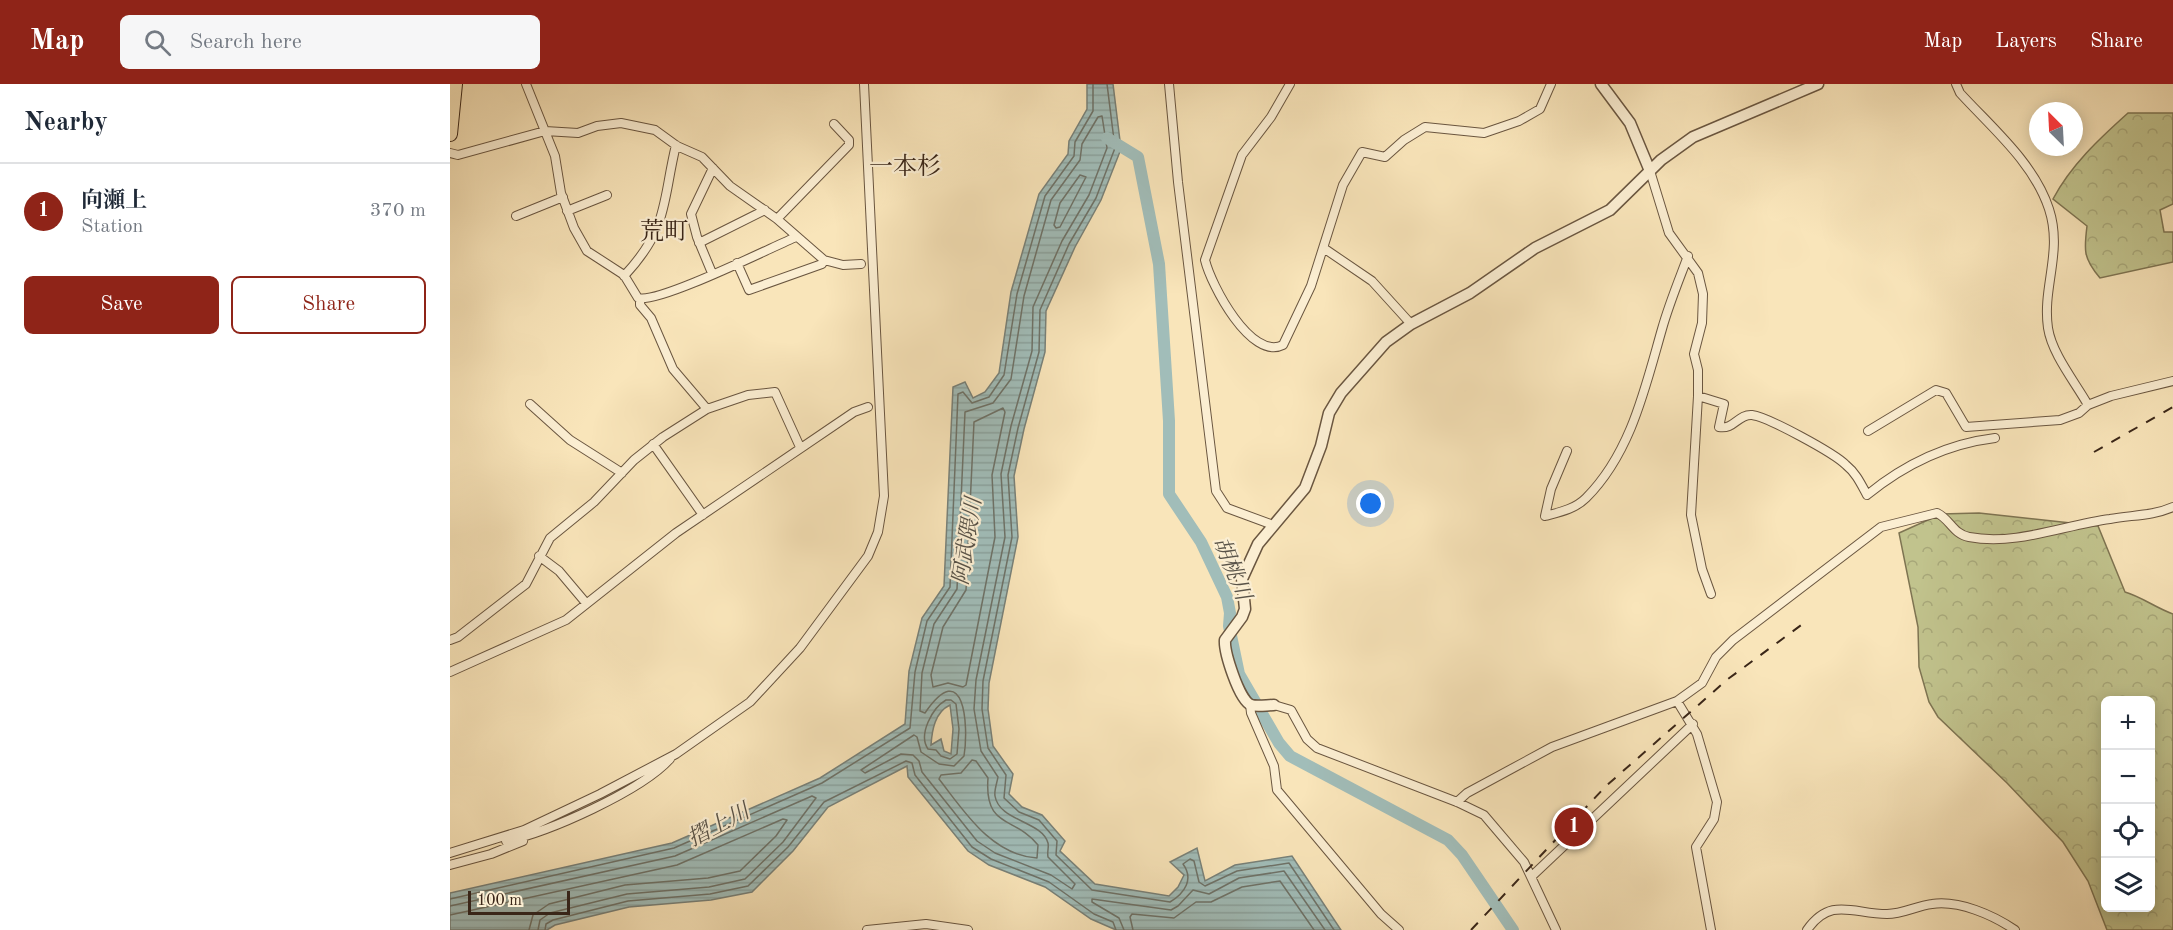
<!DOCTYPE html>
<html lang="en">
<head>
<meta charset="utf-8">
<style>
  body { margin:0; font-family:"Old Standard TT","Noto Serif JP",serif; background:#f6f6f7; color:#1f2937 }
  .controls { position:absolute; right:18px; bottom:18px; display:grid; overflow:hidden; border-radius:9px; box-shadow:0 3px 15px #0003 }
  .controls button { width:54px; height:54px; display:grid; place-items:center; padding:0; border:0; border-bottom:2px solid #e0e1e3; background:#fff; color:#1f2937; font:30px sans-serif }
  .compass { position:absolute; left:1579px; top:18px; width:54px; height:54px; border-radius:50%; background:#fff; box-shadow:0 3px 15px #0003; rotate:336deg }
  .scale { position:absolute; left:18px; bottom:15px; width:102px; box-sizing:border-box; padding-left:6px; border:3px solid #3a2618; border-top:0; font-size:16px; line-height:21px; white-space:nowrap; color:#3a2618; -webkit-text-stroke:4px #fbeed2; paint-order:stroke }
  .you { position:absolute; left:921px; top:420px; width:21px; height:21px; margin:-15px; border:4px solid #fff; border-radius:50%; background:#1a73e8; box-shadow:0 0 0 9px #1a73e833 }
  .badge { display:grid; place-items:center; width:39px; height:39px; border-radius:50%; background:#8f2418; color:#fff; font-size:20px; font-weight:700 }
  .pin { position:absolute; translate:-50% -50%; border:3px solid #fff; box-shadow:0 2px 6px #0006 }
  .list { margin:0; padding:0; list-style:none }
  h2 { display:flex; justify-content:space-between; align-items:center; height:78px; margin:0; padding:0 24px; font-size:26px }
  h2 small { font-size:20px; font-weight:400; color:#747a83 }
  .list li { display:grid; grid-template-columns:39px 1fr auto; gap:18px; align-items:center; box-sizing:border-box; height:96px; padding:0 24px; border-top:2px solid #e0e1e3 }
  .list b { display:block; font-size:22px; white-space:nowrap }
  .list p { margin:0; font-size:20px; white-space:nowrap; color:#747a83 }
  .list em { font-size:20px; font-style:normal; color:#747a83 }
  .actions { display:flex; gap:12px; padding:18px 24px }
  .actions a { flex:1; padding:14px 0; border:2px solid #8f2418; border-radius:9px; text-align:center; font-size:21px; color:#8f2418 }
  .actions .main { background:#8f2418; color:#fff }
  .icon { flex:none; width:33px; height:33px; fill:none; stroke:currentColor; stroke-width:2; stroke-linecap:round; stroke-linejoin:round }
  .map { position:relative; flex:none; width:1723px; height:846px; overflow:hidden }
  header { display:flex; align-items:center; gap:36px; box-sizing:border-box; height:84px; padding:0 30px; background:#8f2418; color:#fff }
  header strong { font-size:28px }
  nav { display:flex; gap:33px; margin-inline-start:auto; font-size:21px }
  .search { width:420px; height:54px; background:#f6f6f7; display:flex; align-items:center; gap:15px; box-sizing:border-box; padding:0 21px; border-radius:9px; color:#747a83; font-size:22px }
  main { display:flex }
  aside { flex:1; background:#fff }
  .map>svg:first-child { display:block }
  .forest { fill:url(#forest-crowns); stroke:#7e7452; stroke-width:1.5; fill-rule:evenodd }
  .water { fill:url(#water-rules); stroke:#788179; stroke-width:1.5; fill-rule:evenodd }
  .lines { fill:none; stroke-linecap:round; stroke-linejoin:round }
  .shore { stroke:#6e7268; stroke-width:1.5 }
  .river { stroke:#a1bdb9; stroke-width:12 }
  .minor-casing { stroke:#6a5640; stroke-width:10 }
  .tertiary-casing { stroke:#6a5640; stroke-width:13 }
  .trunk-casing { stroke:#3a2618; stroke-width:16 }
  .minor { stroke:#fbeed2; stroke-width:8 }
  .tertiary { stroke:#fbeed2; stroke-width:10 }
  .trunk { stroke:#f9e5ba; stroke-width:14 }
  .rail { stroke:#3a2618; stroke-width:2; stroke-dasharray:10 10; stroke-linecap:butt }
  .labels { text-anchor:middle; stroke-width:4.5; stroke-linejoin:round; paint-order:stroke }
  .water-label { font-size:22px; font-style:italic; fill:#595348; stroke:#fbeed2 }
  .quarter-label { font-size:24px; fill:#3a2618; stroke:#fbeed2 }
</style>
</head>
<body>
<header>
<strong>Map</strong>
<div class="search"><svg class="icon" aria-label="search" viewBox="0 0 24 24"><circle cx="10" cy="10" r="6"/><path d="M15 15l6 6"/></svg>Search here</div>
<nav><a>Map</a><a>Layers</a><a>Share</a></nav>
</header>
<main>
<aside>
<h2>Nearby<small></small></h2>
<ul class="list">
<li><span class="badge">1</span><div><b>向瀬上</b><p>Station</p></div><em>370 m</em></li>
</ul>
<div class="actions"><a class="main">Save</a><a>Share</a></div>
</aside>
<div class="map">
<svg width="1723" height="846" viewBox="0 0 1723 846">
  <defs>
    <pattern id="forest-crowns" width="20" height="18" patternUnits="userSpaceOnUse" patternTransform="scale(1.5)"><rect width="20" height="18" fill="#c1c38d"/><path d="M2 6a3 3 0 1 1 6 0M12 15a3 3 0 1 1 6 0" fill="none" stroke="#a7a779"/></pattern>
    <pattern id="water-rules" width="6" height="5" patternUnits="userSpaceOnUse" patternTransform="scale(1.5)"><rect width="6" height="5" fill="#a1bdb9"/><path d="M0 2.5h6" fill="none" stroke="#8ba29e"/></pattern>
  </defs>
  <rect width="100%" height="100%" fill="#f9e5ba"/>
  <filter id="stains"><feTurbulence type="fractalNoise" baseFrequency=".00333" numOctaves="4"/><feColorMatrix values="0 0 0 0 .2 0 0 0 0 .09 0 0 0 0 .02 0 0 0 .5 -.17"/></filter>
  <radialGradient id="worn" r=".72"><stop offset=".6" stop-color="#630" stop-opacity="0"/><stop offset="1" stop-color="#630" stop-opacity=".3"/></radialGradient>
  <path class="forest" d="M1678 29H1723V120L1710 126 1714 148H1723V178L1650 194C1633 174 1634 166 1637 142L1603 115C1621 81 1649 55 1678 29Z
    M1529 429 1648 442 1675 508C1692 513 1706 524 1723 530V846H1657L1638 797 1613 758 1557 699 1488 633 1479 618 1469 583 1468 543 1449 449 1491 430ZM1656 616H1700V824H1656Z"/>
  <path class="water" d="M637 0H663L671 65 651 116 625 163 596 227 595 268 574 345 564 392 568 453 539 599 538 625 543 662 563 690 559 710 572 723 592 731 615 757 610 767 645 800 719 812 728 803 734 791 720 778 747 764 755 797 785 781 842 772 891 846H666L641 835 595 803 539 781 518 767 458 693 457 682 378 723 343 767 302 808 261 816 179 823 105 841 97 846H0V809L222 759 370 694 455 640 459 587 472 534 494 502 503 303 515 298 523 314 535 308 549 289 561 208 589 110 618 70 619 57 637 25ZM500 621 503 645 501 670 494 667 491 655 481 661C482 646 485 628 500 621Z"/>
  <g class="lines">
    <path class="shore" d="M657 0 665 64 646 114 619 160 590 226 589 268 568 344 558 391 562 453 533 597 532 625 538 664 556 691 554 714 569 728 589 736 607 757 606 771 642 806 720 818C735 809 744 795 733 780L740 775 744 777 749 798 755 802 787 787 839 779 884 846
      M652 32 657 64 639 111 612 157 583 223 582 267 561 342 551 390 555 453 526 596 524 625 531 667 548 693C547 699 544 706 545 712 549 737 592 737 598 759 599 763 597 768 598 773L625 800 622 805 601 791 545 769 527 757 472 688 469 677 463 671 451 670 415 689 411 686 464 651 467 653 471 668 489 680 504 682 514 672C519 641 514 572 475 629L470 627 472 589 484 540 507 505 515 328 543 319 561 295 574 212 601 116 630 76 632 60 648 33Z
      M630 91 636 93 610 143 606 144 604 141 610 119Z
      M553 324 555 328 542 391 545 453 516 601 513 603 498 599 483 603 481 591 493 543 516 506 524 338Z
      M496 616H501L506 620 509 645 507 670 500 675 491 672 486 666 478 665C468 651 482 624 496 616Z
      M522 676 526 677 538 694C534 745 565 732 588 761L587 774C541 771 514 727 489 695L491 691 511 689Z
      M0 815 224 764 372 699 460 644 465 588 477 537 500 503 508 310 513 308 522 319 539 313 554 291 567 210 595 112 624 72 625 58 643 27V0
      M0 822 225 772 362 712 366 714 333 758 295 795 259 803 177 810 100 829 90 836 88 846
      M0 831 227 781 333 735 337 736 326 752 290 787 258 794 175 801 99 820 83 831 79 846
      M95 846 96 840 103 836 178 817 260 810 298 802 338 763 374 718 456 677 462 679 465 691 522 763 541 775 599 798 644 830 663 838 666 846
      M674 846 669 834 642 818V815L721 826 728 822 743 806 759 810 789 794 834 787 875 846
      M683 846 680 833 682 830 724 834 746 818H761L792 803 830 797 864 846"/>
    <path class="river" d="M657 54 688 73 709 180 719 337V410L751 458 777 513 780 529 779 542 789 590 829 659 840 672 998 756 1012 771 1063 846"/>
    <defs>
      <path id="minor" d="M76 0 105 72 111 109 124 144 137 167 174 191 188 214C208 220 320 164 346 153
        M719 0 728 98 766 407 777 424 823 441
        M840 0 821 33 792 71 755 176C761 201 801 277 833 261L861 202 893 101 912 68 935 73 954 56 975 43 1034 49 1069 37 1090 25 1101 0
        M1506 0 1510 9C1542 44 1584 79 1599 125 1613 168 1592 203 1598 244 1602 270 1625 298 1638 321
        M0 69 8 71 95 47 128 49 147 42 171 39 205 46 227 62 252 73 280 102 327 135 374 176 372 180 299 206 287 179
        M1200 87 1219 149 1248 189 1253 210 1252 239 1244 270 1248 286V312L1241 431 1252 485 1261 510
        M117 127 157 111
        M66 132 113 113
        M327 135 399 61V56L384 40
        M249 159 315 126
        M875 165 922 197 961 240
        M374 176 393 181 411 180
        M262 189 247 153 241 130 263 84
        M174 192C219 144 212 119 226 61
        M190 215V221L201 234 223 285 257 325
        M1248 312 1274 320 1269 343C1284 346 1288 330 1302 331 1318 333 1384 369 1396 381 1406 389 1411 400 1417 411 1455 380 1496 360 1545 354
        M80 320 120 356 172 389
        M1418 347 1486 306 1496 309 1516 343 1610 336 1629 329 1638 321 1661 312 1723 297
        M203 360 253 431
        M1117 367 1101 405 1095 432C1110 428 1125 425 1136 414 1181 369 1195 304 1212 245 1219 220 1229 196 1238 172
        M89 472 109 487 136 519
        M0 556 8 553 76 500 100 454 144 418 184 376 213 353 257 325 298 311 325 308 350 363
        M0 588 116 536 226 449 404 328 418 323
        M1227 617 1247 650 1267 718 1264 735 1246 763 1261 846
        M800 620 801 629 824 682 827 706 931 830 949 846
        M824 621 841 626 857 655 867 664 1007 718 1034 731 1074 778 1106 846
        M1007 718 1017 709 1102 663 1227 617 1252 599 1266 573 1283 556 1431 443 1487 429C1500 435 1503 450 1519 453 1566 462 1614 441 1660 435 1681 431 1703 432 1723 423
        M56 757C99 748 191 707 220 675
        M0 769 74 746 150 710 226 670 300 618 350 564 418 472 428 448 434 412 414 0
        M0 781 41 770 73 757
        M1082 792 1243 640
        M417 846 476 840 518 846
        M1357 846C1381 812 1403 830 1437 830 1453 830 1466 822 1482 820 1509 816 1543 831 1565 846"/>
      <path id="tertiary" d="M1151 0 1180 39 1200 87
        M824 621C817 621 807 623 801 621 789 616 774 568 775 556L792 533 795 525 792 495 808 460 855 404 871 362 879 329 891 309 936 258 961 240 1020 209 1085 164 1160 126 1211 76 1243 53 1368 0"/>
      <path id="trunk" d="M0 50 5 0"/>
    </defs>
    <use href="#minor" class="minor-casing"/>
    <use href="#tertiary" class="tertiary-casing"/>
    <use href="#trunk" class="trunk-casing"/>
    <use href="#minor" class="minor"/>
    <use href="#tertiary" class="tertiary"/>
    <use href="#trunk" class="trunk"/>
    <path class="rail" d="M1644 368 1723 323
      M1021 846 1156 702 1278 595 1354 539"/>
  </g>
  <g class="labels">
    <g class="water-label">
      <text transform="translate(516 457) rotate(-81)" y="8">阿武隈川</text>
      <text transform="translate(783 484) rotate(68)" y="8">胡桃川</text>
      <text transform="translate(268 740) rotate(-28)" y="8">摺上川</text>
    </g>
    <g class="quarter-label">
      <text x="455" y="90">一本杉</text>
      <text x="214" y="155">荒町</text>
    </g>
  </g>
  <rect width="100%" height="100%" filter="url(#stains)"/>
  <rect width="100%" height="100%" fill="url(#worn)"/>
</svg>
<div class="controls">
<button>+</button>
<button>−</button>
<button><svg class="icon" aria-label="locate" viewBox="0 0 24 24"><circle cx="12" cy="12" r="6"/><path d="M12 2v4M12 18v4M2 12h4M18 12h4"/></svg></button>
<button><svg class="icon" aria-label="layers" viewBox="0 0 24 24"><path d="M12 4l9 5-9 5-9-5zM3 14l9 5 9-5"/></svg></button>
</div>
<svg class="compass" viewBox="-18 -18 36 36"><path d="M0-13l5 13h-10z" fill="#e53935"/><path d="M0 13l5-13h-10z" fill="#747a83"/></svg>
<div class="scale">100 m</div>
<div class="you"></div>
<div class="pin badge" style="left:1124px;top:743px">1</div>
</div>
</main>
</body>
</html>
